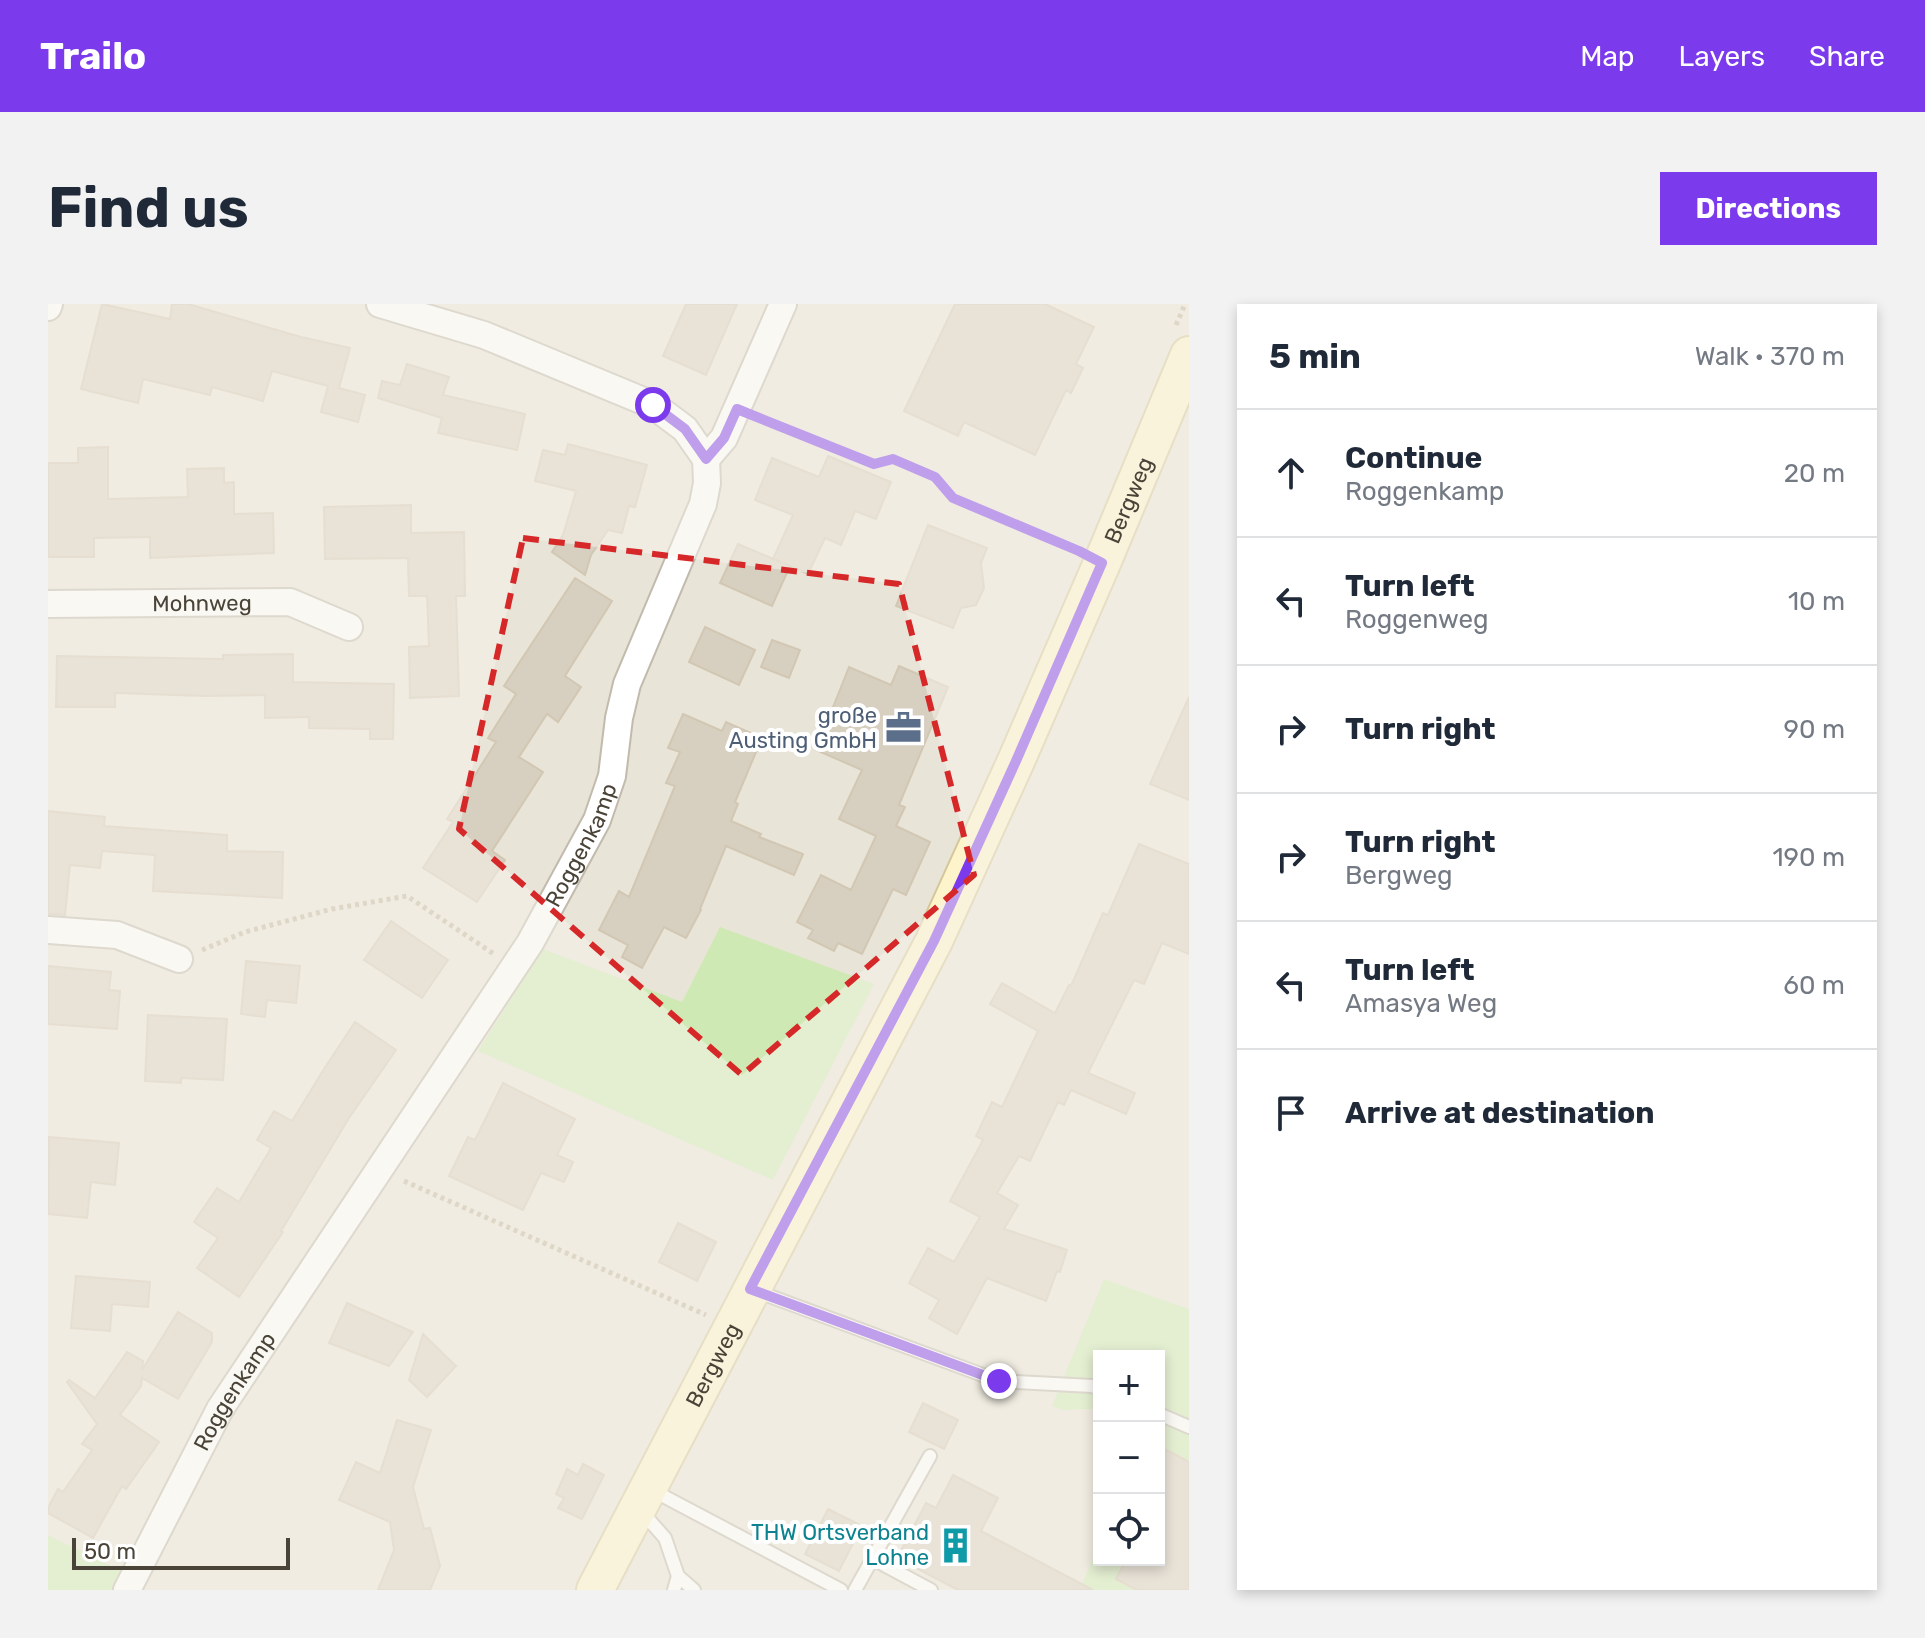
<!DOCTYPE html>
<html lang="en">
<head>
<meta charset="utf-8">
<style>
  body { margin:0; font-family:Rubik,sans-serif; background:#f2f2f3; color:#1f2937 }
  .controls { position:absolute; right:24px; bottom:24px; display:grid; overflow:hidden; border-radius:0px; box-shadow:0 4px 12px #0003 }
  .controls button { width:72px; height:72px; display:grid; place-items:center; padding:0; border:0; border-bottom:2px solid #e0e1e3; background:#fff; color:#1f2937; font:40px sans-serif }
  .scale { position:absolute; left:24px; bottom:20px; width:218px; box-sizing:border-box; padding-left:8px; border:4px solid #494338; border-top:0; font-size:22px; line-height:28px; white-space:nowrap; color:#494338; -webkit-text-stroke:6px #fff; paint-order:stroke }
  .stop { position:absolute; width:24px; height:24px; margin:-18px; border:6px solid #7c3aed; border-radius:50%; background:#fff }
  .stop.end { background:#7c3aed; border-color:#fff; box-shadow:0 2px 8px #0008 }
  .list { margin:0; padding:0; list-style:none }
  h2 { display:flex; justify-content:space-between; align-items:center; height:104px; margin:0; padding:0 32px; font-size:34px }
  h2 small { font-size:26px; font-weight:400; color:#747a83 }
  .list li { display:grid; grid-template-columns:52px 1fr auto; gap:24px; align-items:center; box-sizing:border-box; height:128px; padding:0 32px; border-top:2px solid #e0e1e3 }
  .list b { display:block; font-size:30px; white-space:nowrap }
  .list p { margin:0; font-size:26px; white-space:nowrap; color:#747a83 }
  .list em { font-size:26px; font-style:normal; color:#747a83 }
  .icon { flex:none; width:44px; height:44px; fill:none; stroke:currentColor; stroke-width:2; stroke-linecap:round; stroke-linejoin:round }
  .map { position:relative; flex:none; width:1141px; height:1286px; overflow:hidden; border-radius:0px }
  header { display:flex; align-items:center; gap:48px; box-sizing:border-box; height:112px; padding:0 40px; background:#7c3aed; color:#fff }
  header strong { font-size:38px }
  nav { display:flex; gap:44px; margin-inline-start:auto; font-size:28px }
  .intro { display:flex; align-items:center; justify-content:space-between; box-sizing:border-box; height:192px; padding:0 48px }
  h1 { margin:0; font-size:56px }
  .button { padding:20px 36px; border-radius:0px; background:#7c3aed; color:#fff; font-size:28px; font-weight:700 }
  main { display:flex; gap:48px; padding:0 48px }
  aside { flex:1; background:#fff; border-radius:0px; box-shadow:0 4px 12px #0003 }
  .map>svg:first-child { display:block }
  .residential { fill:#e9e4d8 }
  .green { fill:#cfe9b4 }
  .building { fill:#d7cfc0; stroke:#d2c7b3; stroke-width:2 }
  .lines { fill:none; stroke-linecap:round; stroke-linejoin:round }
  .lane-casing { stroke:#c1baad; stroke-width:16 }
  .street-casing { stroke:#c1baad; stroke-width:30 }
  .secondary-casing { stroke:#d4c79a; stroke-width:40 }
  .path { stroke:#c2b79e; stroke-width:5; stroke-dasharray:4 4; stroke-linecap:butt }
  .lane { stroke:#fff; stroke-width:12 }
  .street { stroke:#fff; stroke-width:26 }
  .secondary { stroke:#fef4cb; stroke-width:36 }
  .route { stroke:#7c3aed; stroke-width:10 }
  .marked { fill:none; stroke:#d62828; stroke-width:6; stroke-dasharray:16 10; stroke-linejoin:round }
  .labels { text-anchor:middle; stroke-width:8; stroke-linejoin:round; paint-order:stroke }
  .street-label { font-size:22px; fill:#494338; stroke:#fff }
  .service-label { font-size:22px; fill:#4e5e75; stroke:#fff; text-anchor:end }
  .culture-label { font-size:22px; fill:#0d838f; stroke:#fff; text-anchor:end }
</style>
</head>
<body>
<header>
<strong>Trailo</strong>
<nav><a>Map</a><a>Layers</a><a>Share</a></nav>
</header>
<div class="intro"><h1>Find us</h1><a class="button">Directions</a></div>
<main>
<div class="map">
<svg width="1141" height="1286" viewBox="0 0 1141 1286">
  <rect width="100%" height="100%" fill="#f5f2ea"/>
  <path class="residential" d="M0 0H1141V1005L1056 975 1015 1106 1051 1105V1241L1031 1286H0Z"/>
  <path class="green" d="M672 623 826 680 725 876 430 747 495 645 634 698Z
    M1056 975 1141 1005V1286H1031L1051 1241V1256H1111V1052H1051V1105L1015 1106 1004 1102Z
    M0 1231 86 1273 79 1286H0Z"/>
  <path class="building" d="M54 0 122 15 124 0H140L253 33 302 44 291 84 317 91 310 118 273 108 280 82 224 67 215 97 164 83 162 91 95 75 90 99 33 85Z
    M638 0H689L658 71 615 52Z
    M907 0H997L1046 23 1028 60 1035 64 1023 89 1018 86 987 151 916 118 910 132 856 107Z
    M359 60 401 73 395 91 477 110 469 146 390 129 394 114 330 94 334 77 352 81Z
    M520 140 599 161 587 203 581 202 574 229 560 226 543 251 537 271 504 248 515 231 528 187 487 177 495 146 517 151Z
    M60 143V195L140 193 139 165 176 164V179L186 178V210L225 209 226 249 102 254V233L46 234V253H0V159H30V144Z
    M780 152 843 178 828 215 807 207 793 241 777 234 760 270 725 255 745 211 707 196 724 154 771 173Z
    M363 201V229L416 228 417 292H408L411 392 362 394 361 343 381 342 379 292H361L360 254 277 255 276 203Z
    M880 221 939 244 933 259 936 284 928 301 913 304 905 324 848 302Z
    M690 240 742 262 724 302 672 279Z
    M527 274 564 297 517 372 533 383 510 418 499 410 471 453 495 468 444 547 457 556 429 598 375 564 405 518 399 515 448 438 440 434 468 390 456 382Z
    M657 323 707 346 691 381 641 358Z
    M724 336 752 346 741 374 713 363Z
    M245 350V378L346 380 345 435H322V425L261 424V413L217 414V391L156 392 67 389V403H8L9 352 175 355V351Z
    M851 362 900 383 851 501 857 503 848 522 882 538 858 591 845 585 814 650 790 639 786 647 760 634 765 626 749 618 773 571 803 586 828 532 791 515 814 466 768 446 801 363 843 381Z
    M1141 393V496L1102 480Z
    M635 410 674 427 678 418 714 434 687 498 690 500 683 517 713 530 711 533 755 550 746 571 678 542 652 605 653 606 638 634 616 623 594 664 574 653 580 641 551 626 571 587 581 593 627 482 618 479 632 448 620 444Z
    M0 507 57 513 56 522 179 531V547L235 548 234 594 105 587 107 551 54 547 52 564 22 561 17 611 0 610Z
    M1091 540 1141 560V650L1114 639 1096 680 1086 676 1040 769 1087 789 1078 810 1023 786 1016 801 1010 798 982 857 971 852 949 889 970 901 956 925 1019 946 1012 968 1009 967 998 997 939 974 909 1030 881 1014 891 996 861 979 880 944 906 958 932 913 902 897 935 836 928 832 944 798 954 803 990 727 942 700 954 679 1007 709 1021 681 1023 682 1055 609 1060 611Z
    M343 617 400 656 374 694 316 656Z
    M198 657 252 662 248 699 219 696 217 713 193 710Z
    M0 662 63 668 61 686 72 687 69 725 0 720Z
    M100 711 179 715 175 776 133 774V779L97 777Z
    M307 718 348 746 301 814 233 927 235 928 191 993 149 964 170 934 146 918 169 884 191 898 223 844 209 836 226 807 244 817 276 765Z
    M455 779 527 815 509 851 525 858 516 878 493 869 475 906 401 872 420 833 427 836Z
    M1 833 71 839 67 881 43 878 39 914 0 910Z
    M630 919 668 938 649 977 611 958Z
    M28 972 102 978 100 1003 64 1000 62 1027 23 1024Z
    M299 999 365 1028 341 1062 281 1039Z
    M130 1008 164 1029V1038L130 1095 94 1074 93 1082 72 1111 111 1138 78 1185 74 1182 45 1234 0 1209V1204L10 1185 15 1188 44 1146 34 1140 49 1120 19 1078 21 1076 47 1094 79 1048 95 1057 94 1066Z
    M375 1030 408 1062 379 1093 361 1076Z
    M875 1099 910 1116 896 1145 861 1128Z
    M349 1116 383 1126 365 1183 376 1225 382 1224 392 1262 382 1286H330L346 1246 342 1218 291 1196 308 1158 332 1169Z
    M1111 1142 1141 1158V1286H1089L1068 1275 1078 1256H1111Z
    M535 1160 556 1171 534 1215 510 1204 516 1194 508 1190 519 1165 530 1171Z
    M905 1171 950 1194 933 1227 1045 1286H910L849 1254 878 1199 888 1204Z
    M780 1205 814 1222 791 1267 757 1250Z"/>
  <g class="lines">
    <defs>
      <path id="lane" d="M705 986 951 1077 1044 1082 1051 1085
        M1111 1110 1141 1123
        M602 1185 793 1286
        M594 1208 617 1234 630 1272 626 1286
        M825 1255 883 1286
        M630 1272 646 1286
        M807 1286 882 1152"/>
      <g id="street">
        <path d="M0 3 1 0"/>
        <path d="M658 155 676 134 735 0"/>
        <path id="s1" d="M0 300 242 298 301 323"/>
        <path d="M0 626 69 631 131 655"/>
        <path id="s2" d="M79 1286 172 1105 482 639 549 516 564 472 571 414 579 380 655 200 659 179 658 155 637 125 605 101 436 31 332 0"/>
      </g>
      <g id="secondary">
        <path id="s3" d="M547 1286 886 637 968 457 1054 259 1141 51"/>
      </g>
    </defs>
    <use href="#lane" class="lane-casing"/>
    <use href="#street" class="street-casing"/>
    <use href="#secondary" class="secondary-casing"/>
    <path class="path" d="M1128 21 1137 0
      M713 114 826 160 845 155 887 173 905 194 1025 245
      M154 646 197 628 284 605 359 592 446 650
      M356 877 658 1011"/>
    <use href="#lane" class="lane"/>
    <use href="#street" class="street"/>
    <use href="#secondary" class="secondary"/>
  </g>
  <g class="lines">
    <path class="route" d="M605 101 637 125 658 155 676 134 689 105 826 160 845 155 887 173 905 194 1031 247 1054 259 968 457 886 637 702 985 951 1077"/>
  </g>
  <path d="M0 0H1141V1286H0ZM475 234 851 280 926 571 694 771 411 525Z" fill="#f5f2ea" fill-opacity=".55" fill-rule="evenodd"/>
  <path class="marked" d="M475 234 851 280 926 571 694 771 411 525Z"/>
  <defs>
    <symbol id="office-bare" viewBox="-9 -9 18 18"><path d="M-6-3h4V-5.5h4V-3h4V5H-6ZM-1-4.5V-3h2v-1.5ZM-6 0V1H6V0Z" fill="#5c6f8a" stroke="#fff" stroke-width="2.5" paint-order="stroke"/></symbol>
    <symbol id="building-bare" viewBox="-9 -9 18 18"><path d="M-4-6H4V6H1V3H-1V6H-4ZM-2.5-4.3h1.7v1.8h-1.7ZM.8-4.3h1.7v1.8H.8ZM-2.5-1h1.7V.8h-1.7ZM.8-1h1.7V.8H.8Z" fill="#0f9aa8" stroke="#fff" stroke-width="2.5" paint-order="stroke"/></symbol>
  </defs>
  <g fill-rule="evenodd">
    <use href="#office-bare" x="830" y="398" width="51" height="51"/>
    <use href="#building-bare" x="882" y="1216" width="51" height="51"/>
  </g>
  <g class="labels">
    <g class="street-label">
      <text dy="8" stroke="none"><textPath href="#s3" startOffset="1214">Bergweg</textPath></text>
      <text dy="8" stroke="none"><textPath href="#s1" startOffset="154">Mohnweg</textPath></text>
      <text dy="8" stroke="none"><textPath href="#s2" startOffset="874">Roggenkamp</textPath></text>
      <text dy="8" stroke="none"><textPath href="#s3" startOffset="254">Bergweg</textPath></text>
      <text dy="8" stroke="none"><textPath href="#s2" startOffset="226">Roggenkamp</textPath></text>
    </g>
    <g class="service-label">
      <text x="829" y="419">große<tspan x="829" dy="25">Austing GmbH</tspan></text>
    </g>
    <g class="culture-label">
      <text x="881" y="1236">THW Ortsverband<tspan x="881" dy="25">Lohne</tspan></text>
    </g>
  </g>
</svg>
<div class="controls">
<button>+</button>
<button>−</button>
<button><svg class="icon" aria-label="locate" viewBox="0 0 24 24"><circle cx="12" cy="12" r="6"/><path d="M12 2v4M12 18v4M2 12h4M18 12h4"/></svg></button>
</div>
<div class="scale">50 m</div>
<div class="stop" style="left:605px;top:101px"></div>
<div class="stop end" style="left:951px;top:1077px"></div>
</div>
<aside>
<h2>5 min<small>Walk · 370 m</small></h2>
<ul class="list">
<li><svg class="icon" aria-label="ahead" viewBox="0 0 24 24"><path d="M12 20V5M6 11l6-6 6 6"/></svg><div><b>Continue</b><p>Roggenkamp</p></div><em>20 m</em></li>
<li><svg class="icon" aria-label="left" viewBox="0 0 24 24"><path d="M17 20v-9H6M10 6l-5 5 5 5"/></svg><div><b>Turn left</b><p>Roggenweg</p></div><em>10 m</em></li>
<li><svg class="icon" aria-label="right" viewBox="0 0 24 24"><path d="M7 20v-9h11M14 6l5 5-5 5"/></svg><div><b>Turn right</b></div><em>90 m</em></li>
<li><svg class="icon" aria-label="right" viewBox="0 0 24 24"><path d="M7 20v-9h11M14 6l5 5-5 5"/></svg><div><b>Turn right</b><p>Bergweg</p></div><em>190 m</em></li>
<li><svg class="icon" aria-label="left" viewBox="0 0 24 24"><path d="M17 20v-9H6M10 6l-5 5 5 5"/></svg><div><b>Turn left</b><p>Amasya Weg</p></div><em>60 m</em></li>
<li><svg class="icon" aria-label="arrive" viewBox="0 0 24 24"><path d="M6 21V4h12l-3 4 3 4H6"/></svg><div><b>Arrive at destination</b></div></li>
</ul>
</aside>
</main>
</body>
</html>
